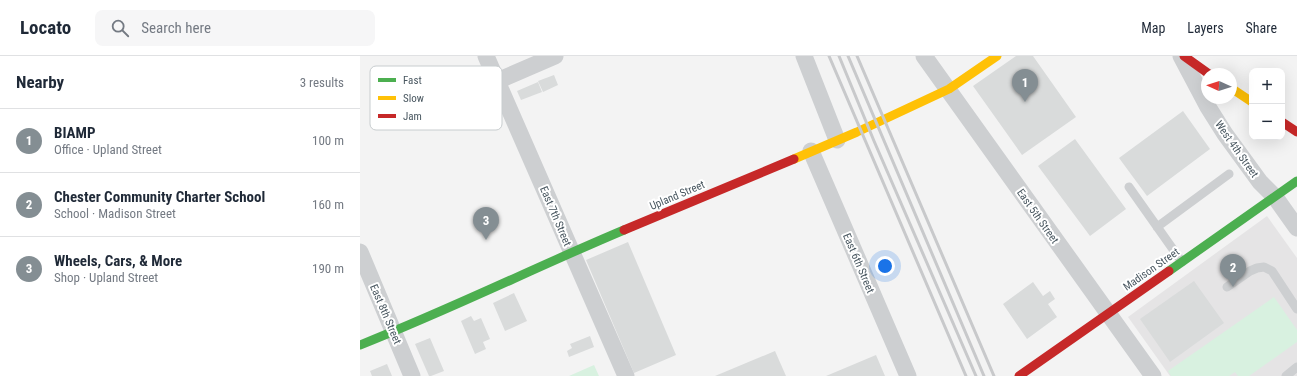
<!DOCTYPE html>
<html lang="en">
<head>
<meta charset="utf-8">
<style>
  body { margin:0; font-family:"Roboto Condensed",sans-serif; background:#f6f6f7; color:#1f2937 }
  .controls { position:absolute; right:12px; top:12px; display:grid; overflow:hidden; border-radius:8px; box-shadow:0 4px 16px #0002 }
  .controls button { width:36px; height:36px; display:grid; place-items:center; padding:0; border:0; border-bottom:1px solid #e0e1e3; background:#fff; color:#1f2937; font:20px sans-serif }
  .compass { position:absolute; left:841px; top:12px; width:36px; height:36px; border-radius:50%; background:#fff; box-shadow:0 4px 16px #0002; rotate:273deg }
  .you { position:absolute; left:525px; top:210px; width:14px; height:14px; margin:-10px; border:3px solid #fff; border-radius:50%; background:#1a73e8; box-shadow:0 0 0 6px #1a73e833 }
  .badge { display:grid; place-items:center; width:26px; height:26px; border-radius:50%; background:#848e93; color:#fff; font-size:13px; font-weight:700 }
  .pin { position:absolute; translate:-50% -33px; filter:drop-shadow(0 1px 2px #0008) }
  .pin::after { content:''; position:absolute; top:21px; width:14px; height:12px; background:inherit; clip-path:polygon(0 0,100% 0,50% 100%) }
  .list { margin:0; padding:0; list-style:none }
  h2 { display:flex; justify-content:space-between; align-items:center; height:52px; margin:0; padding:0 16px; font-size:17px }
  h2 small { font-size:13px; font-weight:400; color:#747a83 }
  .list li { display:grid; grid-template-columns:26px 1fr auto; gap:12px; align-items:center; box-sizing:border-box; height:64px; padding:0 16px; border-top:1px solid #e0e1e3 }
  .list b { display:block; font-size:15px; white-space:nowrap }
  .list p { margin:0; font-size:13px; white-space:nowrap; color:#747a83 }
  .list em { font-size:13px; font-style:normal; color:#747a83 }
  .icon { flex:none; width:22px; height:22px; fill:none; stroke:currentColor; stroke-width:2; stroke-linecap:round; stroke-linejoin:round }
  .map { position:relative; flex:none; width:937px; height:320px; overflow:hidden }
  header { display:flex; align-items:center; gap:24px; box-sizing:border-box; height:56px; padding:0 20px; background:#fff; border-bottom:1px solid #e0e1e3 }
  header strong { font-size:19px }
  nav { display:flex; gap:22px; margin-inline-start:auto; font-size:14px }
  .search { width:280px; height:36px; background:#f6f6f7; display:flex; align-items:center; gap:10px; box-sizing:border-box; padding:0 14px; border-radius:8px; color:#747a83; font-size:15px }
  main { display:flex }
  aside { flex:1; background:#fff }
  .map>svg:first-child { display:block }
  .education { fill:#e5e4e5 }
  .green { fill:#d8f1e0 }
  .building { fill:#d9dbdb }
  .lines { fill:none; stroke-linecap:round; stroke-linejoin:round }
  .lane { stroke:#cdcfd1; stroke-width:9 }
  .street { stroke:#cdcfd1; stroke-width:17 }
  .fast { stroke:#4caf50; stroke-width:9 }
  .slow { stroke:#ffc107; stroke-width:9 }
  .jam { stroke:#c62828; stroke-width:9 }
  .rail { stroke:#c8c9cb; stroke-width:3 }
  .labels { text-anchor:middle; stroke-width:4; stroke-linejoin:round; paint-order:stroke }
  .street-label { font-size:11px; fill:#495760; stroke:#fff }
  .key { fill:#fff; stroke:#c8cdcf; stroke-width:1 }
  .key-label { font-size:11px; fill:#495760 }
</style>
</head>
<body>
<header>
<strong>Locato</strong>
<div class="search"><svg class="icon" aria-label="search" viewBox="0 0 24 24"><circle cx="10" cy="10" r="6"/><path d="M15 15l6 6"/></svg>Search here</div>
<nav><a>Map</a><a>Layers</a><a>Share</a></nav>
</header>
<main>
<aside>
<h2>Nearby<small>3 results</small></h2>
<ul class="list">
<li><span class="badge">1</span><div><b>BIAMP</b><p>Office · Upland Street</p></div><em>100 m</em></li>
<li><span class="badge">2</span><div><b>Chester Community Charter School</b><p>School · Madison Street</p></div><em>160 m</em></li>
<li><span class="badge">3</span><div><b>Wheels, Cars, &amp; More</b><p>Shop · Upland Street</p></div><em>190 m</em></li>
</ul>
</aside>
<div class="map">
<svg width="937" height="320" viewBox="0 0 937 320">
  <rect width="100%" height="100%" fill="#f3f3f3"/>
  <path class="education" d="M907 160 937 202V320H810L768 261Z"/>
  <path class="green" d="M914 241 937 274V286L889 320H878L875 316 869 320H811L808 315Z
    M234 309 239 320H209Z"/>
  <path class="building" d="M656 0H673L716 61 662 99 613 30Z
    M194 19 198 29 183 36 178 25Z
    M178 26 182 36 161 44 157 35Z
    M823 55 850 93 787 140 759 102Z
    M715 83 766 153 730 180 678 110Z
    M268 186 316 299 274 317 226 204Z
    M834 225 864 267 810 306 780 263Z
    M673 226 683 240 690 235 695 243 688 248 697 261 667 283 643 248Z
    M154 237 167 265 145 275 133 247Z
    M111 260 114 265 121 262 130 283 123 286 126 293 115 298 101 265Z
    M230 280 234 291 209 301 207 295 212 292 210 288Z
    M70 282 84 315 71 320H69L55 288Z
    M415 295 426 320H355Z
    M516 299 525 320H466Z
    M27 308 32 320H12L10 315Z"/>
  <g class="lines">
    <path class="lane" d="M769 131 822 206
      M797 171 869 118
      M867 231 890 215 897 212 904 211 912 215 937 253
      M926 320 937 311"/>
    <path class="street" d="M126 0 266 320
      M444 0 477 84
      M564 0 793 320
      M821 0 848 51 865 78 900 126 915 141 937 172
      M137 25 195 0
      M451 95 548 320
      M0 196 52 320"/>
    <path class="fast" d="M809 215 937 125
      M0 289C89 254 176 211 264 174"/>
    <path class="slow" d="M871 32 892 46
      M434 103 497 76 589 33 637 0"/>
    <path class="jam" d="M824 0 849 18
      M922 66 937 76
      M264 174 434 103
      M659 320 809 215"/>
    <path class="rail" d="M469 0 606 320
      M479 0 514 85 616 320
      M488 0 624 320
      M497 0 634 320"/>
  </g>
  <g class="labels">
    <g class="street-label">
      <text transform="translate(877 93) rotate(55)" y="4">West 4th Street</text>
      <text transform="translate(317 139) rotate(-23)" y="4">Upland Street</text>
      <text transform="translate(196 160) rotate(67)" y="4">East 7th Street</text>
      <text transform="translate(678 160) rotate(55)" y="4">East 5th Street</text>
      <text transform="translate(499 207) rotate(67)" y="4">East 6th Street</text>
      <text transform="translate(791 213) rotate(-35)" y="4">Madison Street</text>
      <text transform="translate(26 258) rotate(67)" y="4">East 8th Street</text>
    </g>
  </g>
  <rect x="10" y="10" width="132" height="64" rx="6" class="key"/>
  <rect x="18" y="22" width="18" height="4" fill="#4caf50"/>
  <rect x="18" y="40" width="18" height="4" fill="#ffc107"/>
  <rect x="18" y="58" width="18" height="4" fill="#c62828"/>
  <g class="key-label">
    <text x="43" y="28">Fast</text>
    <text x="43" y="46">Slow</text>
    <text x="43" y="64">Jam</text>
  </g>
</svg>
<div class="controls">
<button>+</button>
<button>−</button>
</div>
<svg class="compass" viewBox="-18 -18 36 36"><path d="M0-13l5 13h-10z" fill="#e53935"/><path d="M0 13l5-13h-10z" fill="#747a83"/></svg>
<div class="you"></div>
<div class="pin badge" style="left:665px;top:46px">1</div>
<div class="pin badge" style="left:873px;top:231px">2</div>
<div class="pin badge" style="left:126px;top:184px">3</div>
</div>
</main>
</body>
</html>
